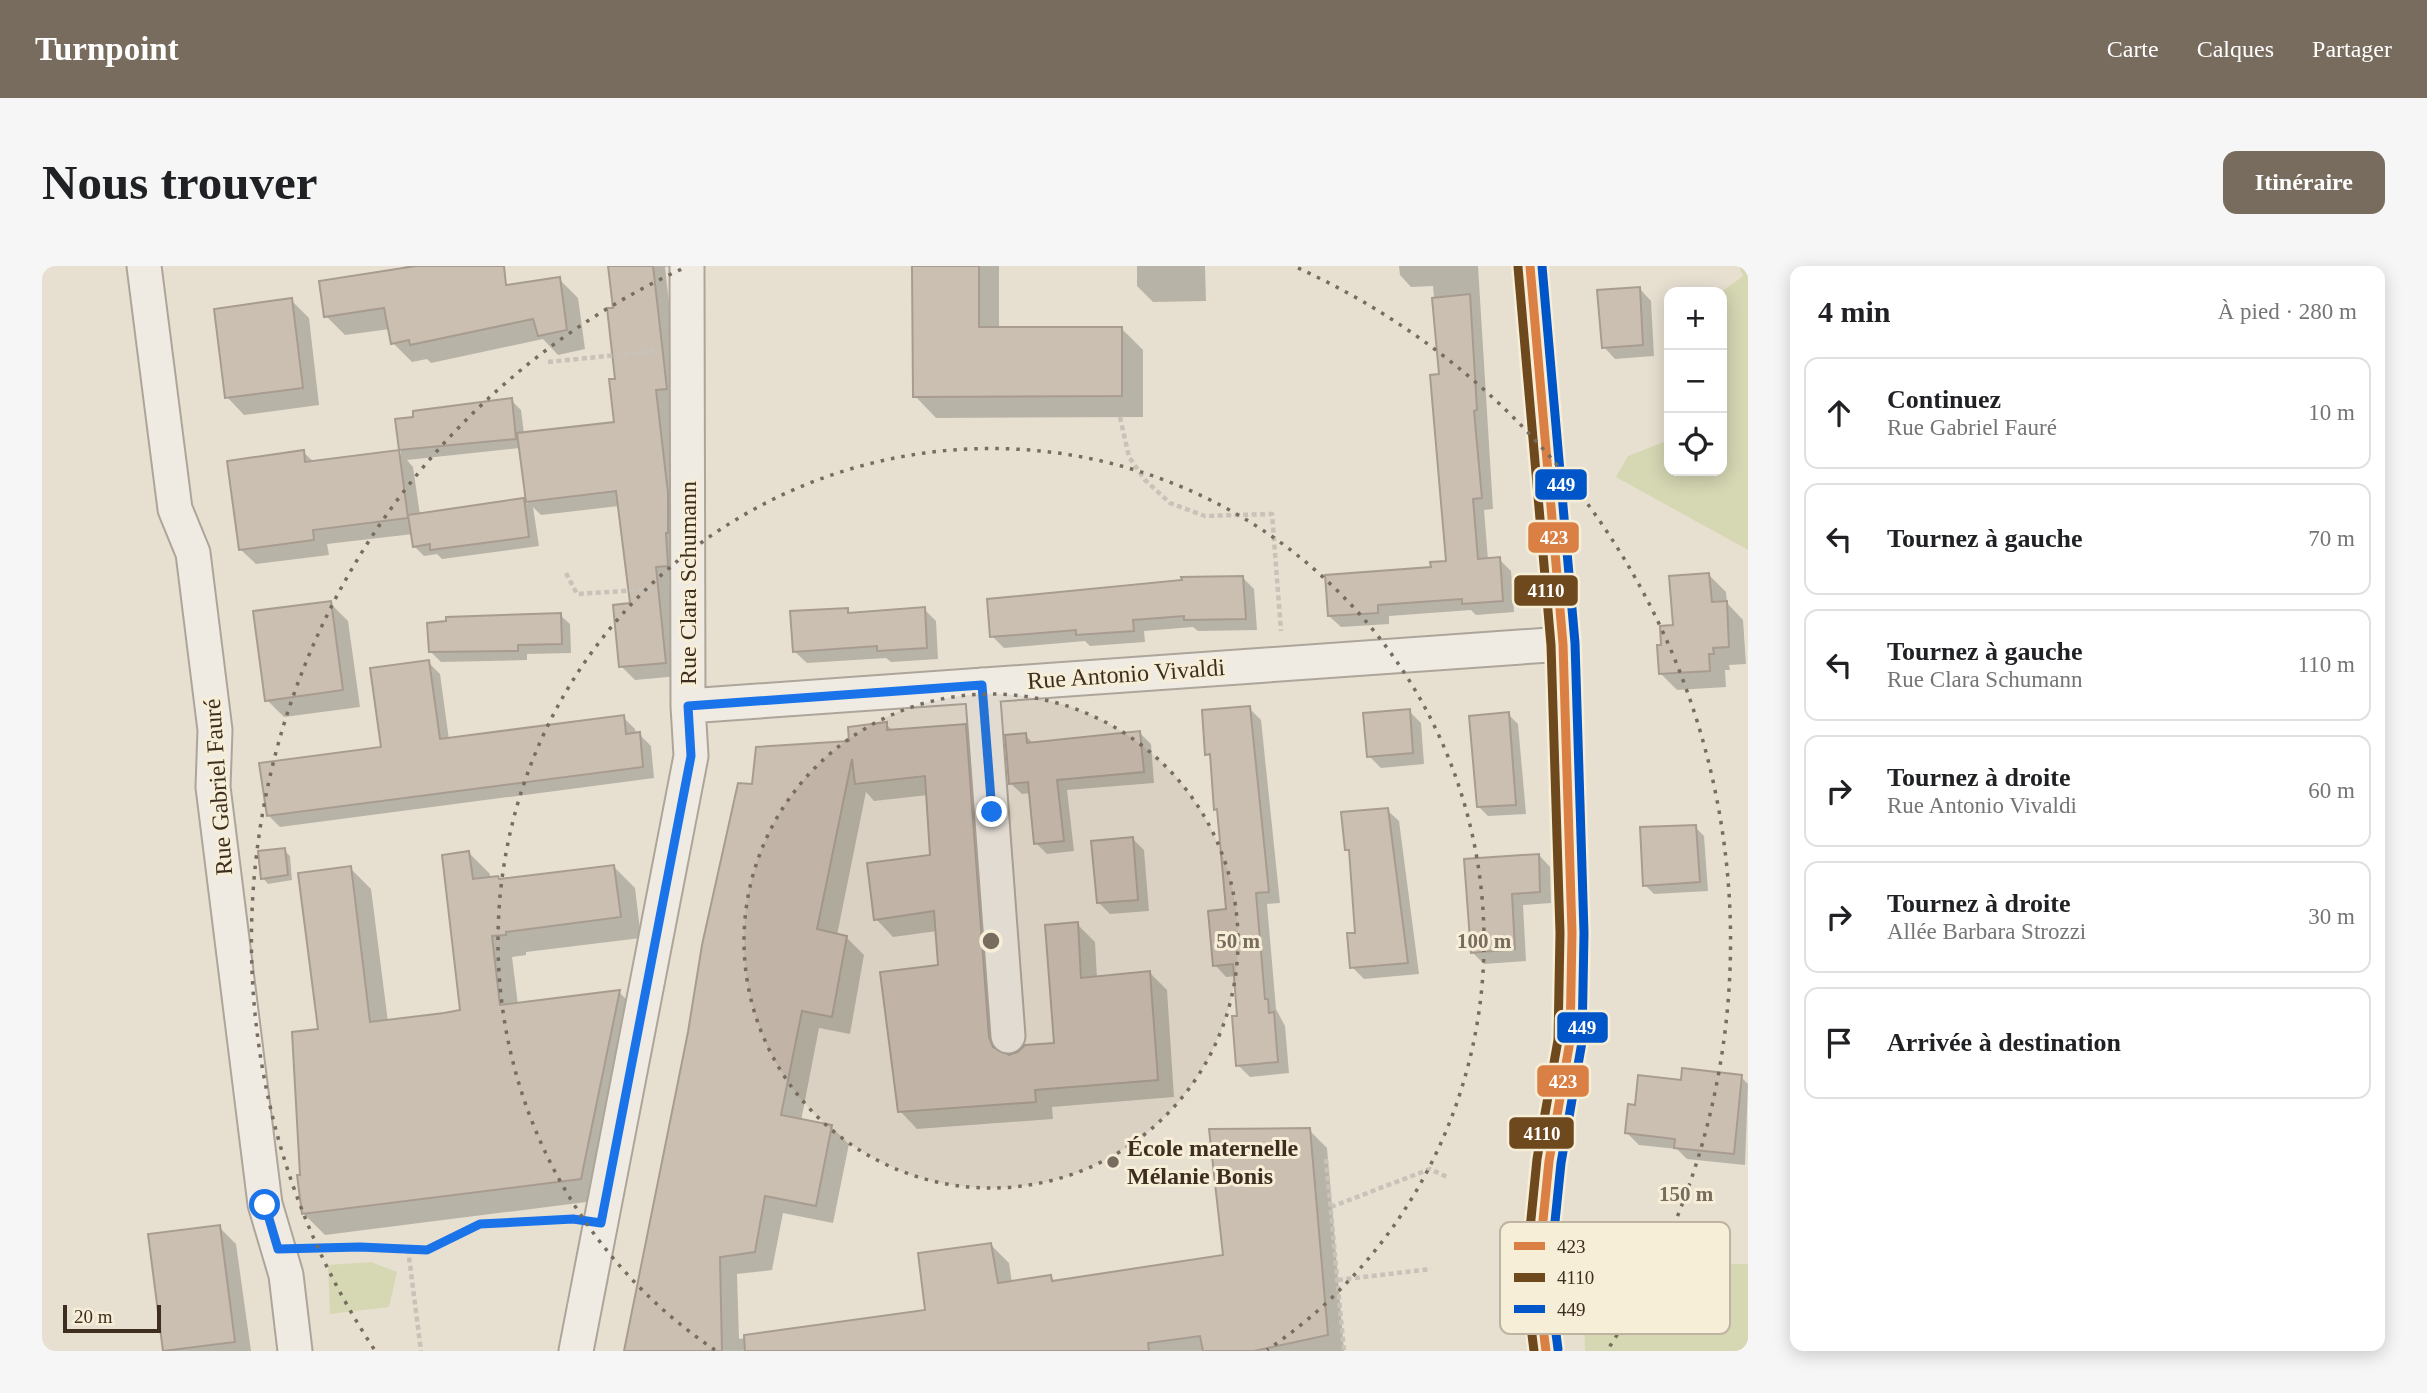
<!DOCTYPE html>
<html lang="fr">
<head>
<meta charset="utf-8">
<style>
  body { margin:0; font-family:Georgia,serif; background:#f6f6f6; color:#202124 }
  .controls { position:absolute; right:21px; top:21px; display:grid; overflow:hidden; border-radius:14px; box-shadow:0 4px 18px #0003 }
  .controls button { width:63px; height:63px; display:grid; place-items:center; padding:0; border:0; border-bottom:2px solid #e0e0e0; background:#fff; color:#202124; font:35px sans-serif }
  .scale { position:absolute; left:21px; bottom:18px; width:98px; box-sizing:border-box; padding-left:7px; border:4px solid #3d2e20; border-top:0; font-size:19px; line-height:24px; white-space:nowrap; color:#3d2e20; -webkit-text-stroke:5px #f7eed8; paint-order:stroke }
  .stop { position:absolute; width:21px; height:21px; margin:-16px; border:5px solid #1a73e8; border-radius:50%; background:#fff }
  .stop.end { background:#1a73e8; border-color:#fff; box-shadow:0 2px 7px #0008 }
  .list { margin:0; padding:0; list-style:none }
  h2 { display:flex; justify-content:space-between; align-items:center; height:91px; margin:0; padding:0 28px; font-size:30px }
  h2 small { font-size:23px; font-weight:400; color:#757577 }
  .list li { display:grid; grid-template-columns:46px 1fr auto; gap:21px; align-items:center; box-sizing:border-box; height:112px; margin:0 14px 14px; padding:0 14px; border:2px solid #e0e0e0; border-radius:14px }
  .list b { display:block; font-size:26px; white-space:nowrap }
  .list p { margin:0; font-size:23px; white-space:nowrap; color:#757577 }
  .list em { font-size:23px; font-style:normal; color:#757577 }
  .icon { flex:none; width:38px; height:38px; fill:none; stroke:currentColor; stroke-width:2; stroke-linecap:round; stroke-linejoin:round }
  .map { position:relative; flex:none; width:1706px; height:1085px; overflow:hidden; border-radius:14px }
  header { display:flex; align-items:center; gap:42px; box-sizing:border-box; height:98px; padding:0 35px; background:#786c5e; color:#fff }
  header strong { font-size:33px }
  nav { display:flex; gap:38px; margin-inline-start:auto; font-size:24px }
  .intro { display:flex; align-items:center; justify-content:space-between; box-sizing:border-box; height:168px; padding:0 42px }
  h1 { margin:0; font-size:49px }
  .button { padding:18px 32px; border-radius:14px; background:#786c5e; color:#fff; font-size:24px; font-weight:700 }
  main { display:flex; gap:42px; padding:0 42px }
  aside { flex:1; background:#fff; border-radius:14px; box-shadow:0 4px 18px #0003 }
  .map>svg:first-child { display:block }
  .green { fill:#d6d7b3 }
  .shadow { fill:#0003; fill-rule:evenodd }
  .building { fill:#cbbfb2; stroke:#a89c90; stroke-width:2 }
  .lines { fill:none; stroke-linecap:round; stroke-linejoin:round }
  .street-casing { stroke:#ada599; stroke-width:37 }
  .path { stroke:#c8c2b9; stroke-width:4.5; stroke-dasharray:5 3.5; stroke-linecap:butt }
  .street { stroke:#efebe3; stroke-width:33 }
  .bus-1-casing { stroke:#f7eed8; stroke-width:14 }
  .bus-2-casing { stroke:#f7eed8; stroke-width:14 }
  .bus-3-casing { stroke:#f7eed8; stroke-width:14 }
  .bus-1 { stroke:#db8045; stroke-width:9 }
  .bus-2 { stroke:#6e491e; stroke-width:9 }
  .bus-3 { stroke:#0055c8; stroke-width:9 }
  .route { stroke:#1a73e8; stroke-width:9 }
  .ring { fill:none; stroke:#786c5e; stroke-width:3.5; stroke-dasharray:3.5 7 }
  .poi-dot { fill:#786c5e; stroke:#f7eed8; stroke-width:2.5 }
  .labels { text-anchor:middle; stroke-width:6; stroke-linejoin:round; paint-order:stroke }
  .street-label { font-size:24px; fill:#3d2e20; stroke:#f7eed8 }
  .poi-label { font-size:24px; font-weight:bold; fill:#3d2e20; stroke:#f7eed8; text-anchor:start }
  .key { fill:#f7eed8; stroke:#bfb4a1; stroke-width:2 }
  .key-label { font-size:19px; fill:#3d2e20 }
  .centre { fill:#786c5e; stroke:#f7eed8; stroke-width:3.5 }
  .ring-label { font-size:21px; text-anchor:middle; font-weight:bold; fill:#786c5e; stroke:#f7eed8; stroke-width:6; stroke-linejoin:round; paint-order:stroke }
  .line-badge { stroke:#f7eed8; stroke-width:2.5 }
  .badge-label { font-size:19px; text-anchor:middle; font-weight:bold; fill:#fff }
</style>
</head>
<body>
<header>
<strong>Turnpoint</strong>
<nav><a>Carte</a><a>Calques</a><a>Partager</a></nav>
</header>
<div class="intro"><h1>Nous trouver</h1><a class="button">Itinéraire</a></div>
<main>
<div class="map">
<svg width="1706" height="1085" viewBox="0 0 1706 1085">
  <rect width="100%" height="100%" fill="#e7e0d1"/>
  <path class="green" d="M1697 0H1706V284L1574 211 1586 190 1627 174V205H1680L1679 26 1701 10Z
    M329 996 355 1006 347 1041 288 1048 286 999Z
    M1706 998V1085H1543L1541 1000Z"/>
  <path class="shadow" d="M363 0H423L427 34 517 13 536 32 543 83 516 89 501 73 389 97 385 93 370 96 351 77 348 63 303 69 284 50 363 3Z
    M568 0H631L623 1 638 136 627 138 640 242V313L627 315 637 410 593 414 579 400 590 338 577 240 499 249 491 241 497 280 400 293 395 288 382 290 372 280 371 268 285 278 287 289 214 298 198 283 261 186 272 196 356 185 359 189 355 154 469 134 479 144 482 168 574 158 573 43ZM478 182 486 238 482 234 378 249 371 201 365 194Z
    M872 0H957V62L1080 63 1101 84V151L894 152 873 130Z
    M1095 0H1163L1164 35 1111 36 1095 20Z
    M1357 0H1436L1451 243 1442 244 1446 294 1457 293 1469 305 1472 346 1434 349 1429 344 1347 350V358L1299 361 1287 350 1406 297 1399 110 1391 20 1369 21 1358 9Z
    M1598 23 1609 35 1612 90 1573 93 1562 81Z
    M249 34 267 52 277 139 202 149 185 131Z
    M1667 309 1684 326 1685 337 1701 354 1704 398 1687 399 1688 404H1683L1684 421 1635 424 1618 407 1621 380Z
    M1200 311 1212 323 1215 364 1156 365 1151 361 1102 365 1103 376 1048 380 1043 375 962 382 950 370 1141 316Z
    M288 337 306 355 318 441 242 451 225 434Z
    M882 343 894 355 896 393 849 396 844 392 765 397 753 386 805 344 810 348Z
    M518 349 528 358 529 387 485 388V394L399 396 389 386Z
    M386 396 398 408 407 474 581 451 593 463 594 469 597 468 609 480 612 512 238 561 226 549 341 483Z
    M1207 442 1219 454 1238 637 1225 638 1234 743 1243 760 1247 807 1208 811 1196 799 1194 710 1184 711 1173 699 1186 645 1178 546 1174 543 1170 493 1165 488Z
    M1367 445 1379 457 1382 498 1339 502 1327 490Z
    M1466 448 1476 458 1484 548 1446 550 1436 540Z
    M844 458 852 466 923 460 941 478 966 791 1014 779 1035 658 1053 676 1055 712 1107 706 1125 724 1132 831 1010 841 1011 853 875 863 858 845 898 700 895 665 851 671 834 653 890 591 886 529 832 535 824 526 795 669 804 671 822 689 808 768 777 762 759 855 789 861 807 878 791 957 741 947 730 1004 695 1008 697 1073 885 1046 949 979 967 997 970 1017 1009 1011 1013 1016 1183 991 1267 864 1285 882 1302 1085H584L712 519Z
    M1098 467 1109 478 1112 517 1025 524 1032 585 1005 588 994 577 989 527 980 528 968 517 983 469 992 478Z
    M1345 544 1357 555 1377 708 1322 713 1310 701 1315 668 1309 587 1304 583Z
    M1653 561 1662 570 1666 625 1612 628 1603 619Z
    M1090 572 1102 584 1107 645 1068 648 1056 636Z
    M242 584 248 590 250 614 226 618 221 612Z
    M427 587 448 608V613L456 612 459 615 572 601 593 622 599 672 484 686V689L470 691 476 739 577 726 598 747 560 934 283 969 262 948 260 911 278 764 308 602 329 623 346 756 420 746Z
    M1497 589 1508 601 1509 637 1481 639 1484 695 1442 698 1430 686 1423 595Z
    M1699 811 1706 818 1703 899 1645 893 1635 883 1597 879 1585 867 1641 816Z
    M177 961 194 978 209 1085H123L107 970Z"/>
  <path class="building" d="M374 0H462L464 19 518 11 525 64 496 70 491 53 368 79 367 74 349 78 342 42 282 51 277 15Z
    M566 0H611L625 123 614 124 626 227V267H624L626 300 614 301 624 397 577 401 571 339 588 337 574 225 484 236 475 167 572 156 567 113H573L565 42H571Z
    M870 0H937V61H1080V130L871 131Z
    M1598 21 1601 79 1560 82 1555 24Z
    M1428 28 1435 144 1432 145 1440 232 1431 233 1436 293 1458 291 1461 335 1420 338V333L1336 339V347L1286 350 1283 309 1389 301 1388 296 1404 295 1388 109 1397 108 1390 32Z
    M250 32 261 122 183 132 172 43Z
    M470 132 474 173 357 184 353 153 371 151V145Z
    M262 184 263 196 357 184 366 252 271 264 272 274 197 284 185 195Z
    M482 232 487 271 388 284V278L371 281 366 249Z
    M1667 307 1670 336 1685 335 1687 381 1671 382 1672 388H1667L1668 405 1617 408 1615 379H1619L1618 360 1631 359 1627 310Z
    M1201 310 1204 353 1142 354V350L1091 354 1092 365 1034 369V364L948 371 945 333 1140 314 1139 311Z
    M289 335 301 424 223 435 211 345Z
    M883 341 885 382 835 385V380L751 386 748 345 806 342V347Z
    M519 347 520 378 476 379V385L387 386 385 357 404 355V351Z
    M387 394 398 473 582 449 584 468 598 466 601 501 225 550 217 497 339 481 328 402Z
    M1208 440 1227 626 1214 627 1223 733H1226L1227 747 1232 746 1236 796 1194 800 1190 750H1195L1191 698 1171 700 1166 645 1184 643 1175 543 1172 544 1168 488 1163 489 1160 444Z
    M1368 443 1371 487 1325 491 1321 447Z
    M1467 446 1474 539 1435 541 1427 450Z
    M845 456V464L924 458 947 771 951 781 967 789 976 786 983 779 1012 777 1003 659 1036 656 1039 712 1108 705 1116 814 993 824 994 836 856 846 838 706 896 699 892 645 832 654 825 597 888 589 883 510 813 518 810 493 775 663 805 670 790 751 760 745 739 849 790 859 774 940 723 930 713 986 678 991 680 1085H582L646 766 660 679 696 517 710 518 714 481 807 475 806 461Z
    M1098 465 1102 506 1015 514 1022 575 992 578 986 516 967 518 963 469 984 467 985 477Z
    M1346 542 1366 697 1308 702 1305 667H1313L1307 584H1303L1299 546Z
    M1654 559 1658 616 1601 620 1598 561Z
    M1091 571 1096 634 1055 637 1049 575Z
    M243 582 246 609 219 613 216 585Z
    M427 585 431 613 456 610 457 613 572 599 579 651 464 666V669L450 670 458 739 578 724 539 913 260 948 255 909H258L250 766 276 763 256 607 309 600 328 756 402 747 418 744 400 589Z
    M1497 588 1498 626 1470 628 1473 683 1429 687 1422 593Z
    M1640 802 1700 809 1692 888 1632 882 1633 873 1583 867 1586 838 1593 839 1596 809 1639 814Z
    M1268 862 1286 1069 1212 1085H1161L1158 1070 1106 1077 1107 1085H703L702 1069 883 1044 876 987 949 977 956 1017 1009 1009 1010 1015 1181 989 1167 863Z
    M178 959 193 1076 121 1085 106 968Z"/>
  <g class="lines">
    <defs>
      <path id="street" d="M102 0 133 243 151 287 173 464 171 521 223 938 244 1009 253 1085
        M1488 0 1521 378 1530 667 1528 775 1507 895 1495 1014 1504 1085
        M940 419 966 770
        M646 440 1521 378
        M534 1085 649 490 646 440 645 0"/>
    </defs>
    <use href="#street" class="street-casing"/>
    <path class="path" d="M506 96 613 85
      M1078 151 1087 191 1103 214 1128 237 1163 250 1230 248 1239 365
      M524 307 535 328 613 323
      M1284 893 1302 1085
      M1289 941 1388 903 1405 911
      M269 982 385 984 438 958 527 954
      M366 983 379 1085
      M1296 1014 1389 1003"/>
    <use href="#street" class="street"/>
    <defs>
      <path id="bus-1" d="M1488 0 1521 378 1530 667 1528 775 1507 895 1495 1014 1504 1085"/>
      <path id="bus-2" d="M1476 1 1509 379 1518 667 1516 774 1495 893 1483 1013 1492 1085"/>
      <path id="bus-3" d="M1500 0 1533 377 1542 667 1540 776 1519 897 1507 1014 1516 1083"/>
    </defs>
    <use href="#bus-1" class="bus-1-casing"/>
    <use href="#bus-2" class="bus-2-casing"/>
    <use href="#bus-3" class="bus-3-casing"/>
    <use href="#bus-1" class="bus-1"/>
    <use href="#bus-2" class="bus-2"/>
    <use href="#bus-3" class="bus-3"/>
  </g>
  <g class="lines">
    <path class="route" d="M223 939 236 983 318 981 385 984 438 958 531 953 559 957 649 490 646 440 940 419 950 546"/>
  </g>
  <circle cx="949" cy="675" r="247" fill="#786c5e" fill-opacity=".12"/>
  <g class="ring">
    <circle cx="949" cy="675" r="247"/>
    <path d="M673 1084A493 493 0 1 1 1225 1084"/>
    <path d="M332 1083A740 740 0 0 1 642 2M1256 2A740 740 0 0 1 1566 1083"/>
  </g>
  <circle class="poi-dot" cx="1071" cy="896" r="7"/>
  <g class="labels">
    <g class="street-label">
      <text transform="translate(646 317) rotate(-90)" y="8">Rue Clara Schumann</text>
      <text transform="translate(1084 408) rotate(-4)" y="8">Rue Antonio Vivaldi</text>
      <text transform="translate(176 521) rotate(-94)" y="8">Rue Gabriel Fauré</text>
    </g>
    <g class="poi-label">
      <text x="1085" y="890">École maternelle<tspan x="1085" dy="28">Mélanie Bonis</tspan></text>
    </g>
  </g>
  <rect x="1458" y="956" width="230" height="112" rx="10" class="key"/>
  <rect x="1472" y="976" width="31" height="8" fill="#db8045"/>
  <rect x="1472" y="1007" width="31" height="9" fill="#6e491e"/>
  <rect x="1472" y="1039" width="31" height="8" fill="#0055c8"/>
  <g class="key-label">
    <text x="1515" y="987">423</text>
    <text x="1515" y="1018">4110</text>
    <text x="1515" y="1050">449</text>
  </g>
  <circle cx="949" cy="675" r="10" class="centre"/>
  <g class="ring-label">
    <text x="1196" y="682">50 m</text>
    <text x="1442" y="682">100 m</text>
    <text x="1644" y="935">150 m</text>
  </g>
  <g class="line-badge">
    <rect x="1492" y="202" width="54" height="33" rx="7" fill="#0055c8"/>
    <rect x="1485" y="255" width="53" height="33" rx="7" fill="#db8045"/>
    <rect x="1471" y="308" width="66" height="33" rx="7" fill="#6e491e"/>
    <rect x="1514" y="745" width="53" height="33" rx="7" fill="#0055c8"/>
    <rect x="1494" y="798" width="54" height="34" rx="7" fill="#db8045"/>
    <rect x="1466" y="850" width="67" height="34" rx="7" fill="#6e491e"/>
  </g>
  <g class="badge-label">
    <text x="1519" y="225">449</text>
    <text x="1512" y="278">423</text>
    <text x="1504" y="331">4110</text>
    <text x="1540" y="768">449</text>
    <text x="1521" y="822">423</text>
    <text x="1500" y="874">4110</text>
  </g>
</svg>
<div class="controls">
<button>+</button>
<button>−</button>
<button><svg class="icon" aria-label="locate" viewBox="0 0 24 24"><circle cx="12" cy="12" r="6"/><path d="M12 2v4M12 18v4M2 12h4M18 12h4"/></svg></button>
</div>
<div class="scale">20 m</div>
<div class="stop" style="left:223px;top:939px"></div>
<div class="stop end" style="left:950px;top:546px"></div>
</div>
<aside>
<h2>4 min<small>À pied · 280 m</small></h2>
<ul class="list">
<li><svg class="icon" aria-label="ahead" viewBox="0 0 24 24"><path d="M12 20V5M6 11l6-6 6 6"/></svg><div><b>Continuez</b><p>Rue Gabriel Fauré</p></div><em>10 m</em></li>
<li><svg class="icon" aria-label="left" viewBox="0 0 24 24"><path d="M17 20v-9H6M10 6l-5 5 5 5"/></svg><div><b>Tournez à gauche</b></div><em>70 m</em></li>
<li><svg class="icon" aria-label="left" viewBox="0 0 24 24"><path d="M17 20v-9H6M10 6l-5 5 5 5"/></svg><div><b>Tournez à gauche</b><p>Rue Clara Schumann</p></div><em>110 m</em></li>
<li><svg class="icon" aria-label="right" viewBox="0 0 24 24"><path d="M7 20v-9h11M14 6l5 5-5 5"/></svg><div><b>Tournez à droite</b><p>Rue Antonio Vivaldi</p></div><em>60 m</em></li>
<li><svg class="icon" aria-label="right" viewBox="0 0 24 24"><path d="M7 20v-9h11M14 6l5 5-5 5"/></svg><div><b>Tournez à droite</b><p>Allée Barbara Strozzi</p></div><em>30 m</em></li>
<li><svg class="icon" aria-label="arrive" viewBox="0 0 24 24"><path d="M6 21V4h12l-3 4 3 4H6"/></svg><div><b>Arrivée à destination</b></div></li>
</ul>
</aside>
</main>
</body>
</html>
